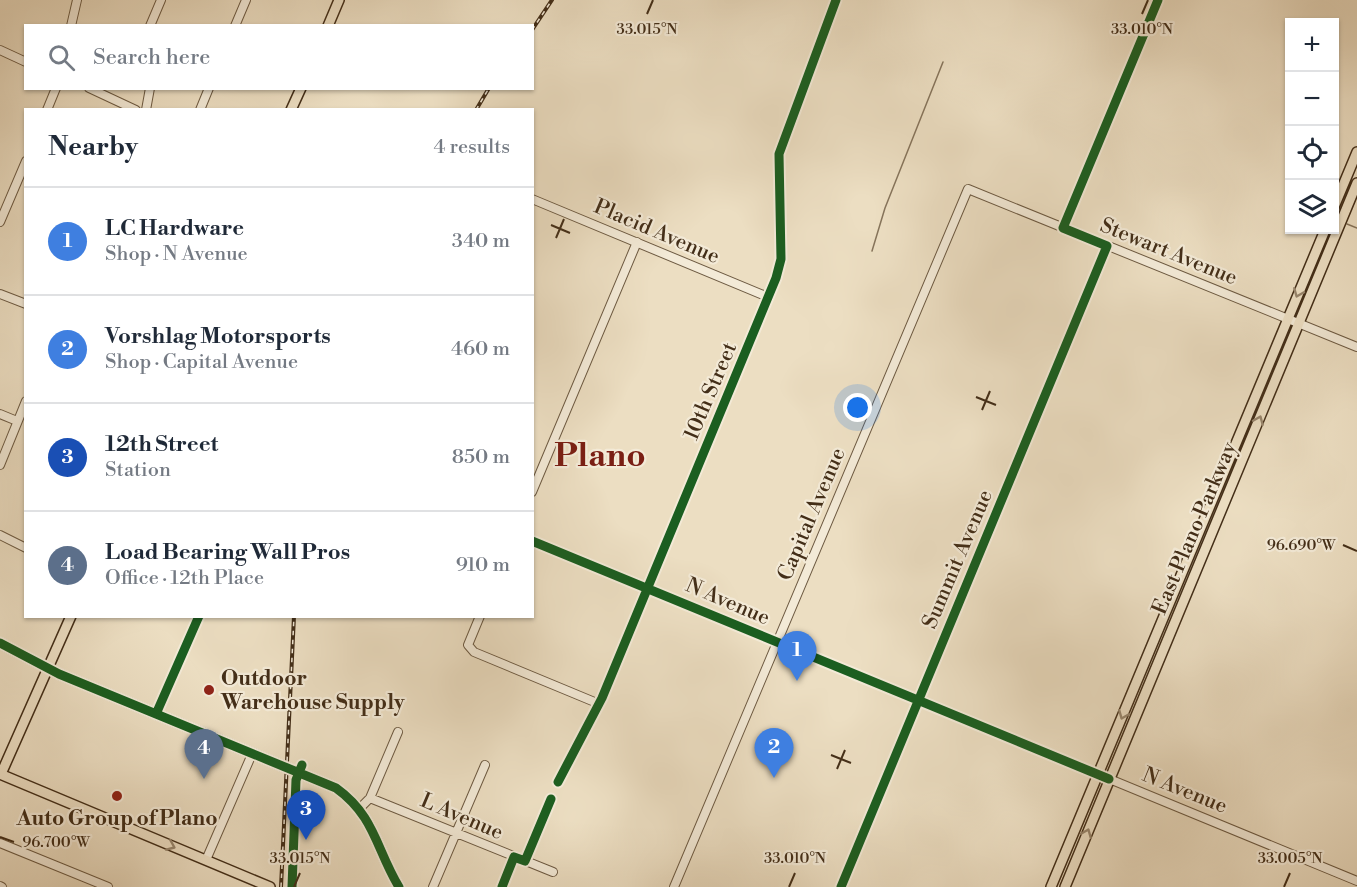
<!DOCTYPE html>
<html lang="en">
<head>
<meta charset="utf-8">
<style>
  body { margin:0; font-family:"Libre Bodoni",serif; background:#f6f6f7; color:#1f2937 }
  .controls { position:absolute; right:18px; top:18px; display:grid; overflow:hidden; border-radius:0px; box-shadow:0 2px 4px #0004 }
  .controls button { width:54px; height:54px; display:grid; place-items:center; padding:0; border:0; border-bottom:2px solid #e0e1e3; background:#fff; color:#1f2937; font:30px sans-serif }
  .you { position:absolute; left:858px; top:408px; width:21px; height:21px; margin:-15px; border:4px solid #fff; border-radius:50%; background:#1a73e8; box-shadow:0 0 0 9px #1a73e833 }
  .badge { display:grid; place-items:center; width:39px; height:39px; border-radius:50%; background:#1a73e8; color:#fff; font-size:20px; font-weight:700 }
  .pin { position:absolute; translate:-50% -50px; filter:drop-shadow(0 2px 3px #0008) }
  .pin::after { content:''; position:absolute; top:32px; width:21px; height:18px; background:inherit; clip-path:polygon(0 0,100% 0,50% 100%) }
  .list { margin:0; padding:0; list-style:none }
  h2 { display:flex; justify-content:space-between; align-items:center; height:78px; margin:0; padding:0 24px; font-size:26px }
  h2 small { font-size:20px; font-weight:400; color:#747a83 }
  .list li { display:grid; grid-template-columns:39px 1fr auto; gap:18px; align-items:center; box-sizing:border-box; height:108px; padding:0 24px; border-top:2px solid #e0e1e3 }
  .list b { display:block; font-size:22px; white-space:nowrap }
  .list p { margin:0; font-size:20px; white-space:nowrap; color:#747a83 }
  .list em { font-size:20px; font-style:normal; color:#747a83 }
  .icon { flex:none; width:33px; height:33px; fill:none; stroke:currentColor; stroke-width:2; stroke-linecap:round; stroke-linejoin:round }
  .map { position:relative; flex:none; width:1357px; height:887px; overflow:hidden }
  .search { position:absolute; background:#fff; box-shadow:0 2px 4px #0004; left:24px; top:24px; width:510px; height:66px; display:flex; align-items:center; gap:15px; box-sizing:border-box; padding:0 21px; border-radius:0px; color:#747a83; font-size:22px }
  .panel { position:absolute; background:#fff; box-shadow:0 2px 4px #0004; left:24px; top:108px; width:510px; height:510px; border-radius:0px }
  .map>svg:first-child { display:block }
  .lines { fill:none; stroke-linecap:round; stroke-linejoin:round }
  .stream { stroke:#86745b; stroke-width:1.5 }
  .minor-casing { stroke:#6d5a42; stroke-width:10 }
  .major-casing { stroke:#432e18; stroke-width:12 }
  .minor { stroke:#f3ead7; stroke-width:8 }
  .major { stroke:#ecdec2; stroke-width:9 }
  .rail-casing { stroke:#432e18; stroke-width:4 }
  .rail { stroke:#f3ead7; stroke-width:1.5; stroke-dasharray:4.5; stroke-linecap:butt }
  .cycleway-casing { stroke:#f3ead7; stroke-width:13 }
  .cycleway { stroke:#1b5e20; stroke-width:9 }
  .oneway { stroke:#98866d }
  .ticks { fill:none; stroke:#432e18; stroke-width:2 }
  .poi-dot { fill:#8f2418; stroke:#f3ead7; stroke-width:2 }
  .labels { text-anchor:middle; stroke-width:4.5; stroke-linejoin:round; paint-order:stroke }
  .street-label { font-size:21px; fill:#432e18; stroke:#f3ead7 }
  .poi-label { font-size:21px; font-weight:bold; fill:#432e18; stroke:#f3ead7; text-anchor:start }
  .town-label { font-size:33px; font-weight:bold; fill:#7a1f14; stroke:#f3ead7 }
  .ticks-label { font-size:15px; text-anchor:middle; fill:#432e18; stroke:#f3ead7; stroke-width:4.5; stroke-linejoin:round; paint-order:stroke }
</style>
</head>
<body>
<div class="map">
<svg width="1357" height="887" viewBox="0 0 1357 887">
  <rect width="100%" height="100%" fill="#ecdec2"/>
  <filter id="stains"><feTurbulence type="fractalNoise" baseFrequency=".00333" numOctaves="4"/><feColorMatrix values="0 0 0 0 .2 0 0 0 0 .09 0 0 0 0 .02 0 0 0 .5 -.17"/></filter>
  <radialGradient id="worn" r=".72"><stop offset=".6" stop-color="#630" stop-opacity="0"/><stop offset="1" stop-color="#630" stop-opacity=".3"/></radialGradient>
  <g class="lines">
    <path class="stream" d="M1347 224 1357 228
      M872 251 885 208 943 62"/>
    <defs>
      <path id="minor" d="M71 26 77 0
        M150 26 161 0
        M235 26 246 0
        M0 50 26 62
        M89 88 136 110
        M47 110 56 88
        M146 110 150 88
        M200 110 209 88
        M532 199 768 297
        M0 222 26 161
        M1063 228 1158 0
        M0 294 26 304
        M0 414 17 421
        M0 465 26 401
        M532 492 637 242
        M0 535 26 548
        M532 541 1357 881
        M480 616 468 645 474 652 597 703
        M156 714 199 616
        M558 782 602 698 776 278 781 259 779 154 836 0
        M370 798 398 732
        M360 808 370 798 553 872
        M0 843 108 887
        M206 860 252 754
        M525 861 551 799
        M0 886 2 887
        M433 887 485 765
        M502 887 514 857
        M674 887 968 189 1357 347
        M841 887 1107 246"/>
      <path id="major" d="M328 26 339 0
        M291 110 301 88
        M1334 207 1357 152
        M0 643 59 674 336 788C375 816 376 849 399 887
        M0 774 270 887
        M1 774 71 616
        M1051 887 1325 230
        M1065 887 1357 183"/>
    </defs>
    <use href="#minor" class="minor-casing"/>
    <use href="#major" class="major-casing"/>
    <use href="#minor" class="minor"/>
    <use href="#major" class="major"/>
    <defs>
      <path id="rail" d="M532 30 552 0
        M476 110 489 88
        M281 887 294 616"/>
    </defs>
    <use href="#rail" class="rail-casing"/>
    <use href="#rail" class="rail"/>
    <defs>
      <path id="cycleway" d="M532 541 1109 779
        M0 643 59 674 336 788C375 816 376 849 399 887
        M156 714 199 616
        M558 782 602 698 776 278 781 259 779 154 836 0
        M292 887 296 780 302 765
        M502 887 514 857 525 861 551 799
        M841 887 1107 246 1063 228 1158 0"/>
    </defs>
    <use href="#cycleway" class="cycleway-casing"/>
    <use href="#cycleway" class="cycleway"/>
  </g>
  <defs><path id="oneway-chevron" d="M-2-3.5L2.5 0L-2 3.5" fill="none" stroke-width="1.6" stroke-linecap="round" stroke-linejoin="round" transform="scale(1.5)"/></defs>
  <g class="oneway">
    <use href="#oneway-chevron" transform="translate(1298 293) rotate(112)"/>
    <use href="#oneway-chevron" transform="translate(1259 420) rotate(-67)"/>
    <use href="#oneway-chevron" transform="translate(1123 715) rotate(112)"/>
    <use href="#oneway-chevron" transform="translate(1087 833) rotate(-68)"/>
    <use href="#oneway-chevron" transform="translate(171 846) rotate(23)"/>
  </g>
  <path class="ticks" d="M647 14 653 0M1142 14 1148 0M551 225 570 233M556 238 564 219M976 397 996 405M982 410 990 391M1343 545 1357 551M831 755 851 763M837 769 845 750M0 837 14 842M294 887 300 873M789 887 795 873M1284 887 1290 873"/>
  <g class="poi-dot">
    <circle cx="209" cy="690" r="6"/>
    <circle cx="117" cy="796" r="6"/>
  </g>
  <g class="labels">
    <g class="street-label">
      <text transform="translate(657 231) rotate(23)" y="7">Placid Avenue</text>
      <text transform="translate(1169 251) rotate(22)" y="7">Stewart Avenue</text>
      <text transform="translate(710 391) rotate(-67)" y="7">10th Street</text>
      <text transform="translate(811 514) rotate(-67)" y="7">Capital Avenue</text>
      <text transform="translate(1194 528) rotate(-67)" y="7">East Plano Parkway</text>
      <text transform="translate(957 559) rotate(-67)" y="7">Summit Avenue</text>
      <text transform="translate(728 601) rotate(23)" y="7">N Avenue</text>
      <text transform="translate(1185 790) rotate(22)" y="7">N Avenue</text>
      <text transform="translate(462 816) rotate(23)" y="7">L Avenue</text>
    </g>
    <g class="poi-label">
      <text x="221" y="685">Outdoor<tspan x="221" dy="24">Warehouse Supply</tspan></text>
      <text x="117" y="825" text-anchor="middle">Auto Group of Plano</text>
    </g>
    <g class="town-label">
      <text x="600" y="466">Plano</text>
    </g>
  </g>
  <g class="ticks-label">
    <text x="647" y="34">33.015°N</text>
    <text x="1142" y="34">33.010°N</text>
    <text x="1301" y="550">96.690°W</text>
    <text x="56" y="847">96.700°W</text>
    <text x="300" y="863">33.015°N</text>
    <text x="795" y="863">33.010°N</text>
    <text x="1290" y="863">33.005°N</text>
  </g>
  <rect width="100%" height="100%" filter="url(#stains)"/>
  <rect width="100%" height="100%" fill="url(#worn)"/>
</svg>
<div class="controls">
<button>+</button>
<button>−</button>
<button><svg class="icon" aria-label="locate" viewBox="0 0 24 24"><circle cx="12" cy="12" r="6"/><path d="M12 2v4M12 18v4M2 12h4M18 12h4"/></svg></button>
<button><svg class="icon" aria-label="layers" viewBox="0 0 24 24"><path d="M12 4l9 5-9 5-9-5zM3 14l9 5 9-5"/></svg></button>
</div>
<div class="you"></div>
<div class="pin badge" style="left:797px;top:681px;background:#3f7fe0">1</div>
<div class="pin badge" style="left:774px;top:778px;background:#3f7fe0">2</div>
<div class="pin badge" style="left:306px;top:840px;background:#1a4fb4">3</div>
<div class="pin badge" style="left:204px;top:779px;background:#5c6f8a">4</div>
<div class="search"><svg class="icon" aria-label="search" viewBox="0 0 24 24"><circle cx="10" cy="10" r="6"/><path d="M15 15l6 6"/></svg>Search here</div>
<section class="panel">
<h2>Nearby<small>4 results</small></h2>
<ul class="list">
<li><span class="badge" style="background:#3f7fe0">1</span><div><b>LC Hardware</b><p>Shop · N Avenue</p></div><em>340 m</em></li>
<li><span class="badge" style="background:#3f7fe0">2</span><div><b>Vorshlag Motorsports</b><p>Shop · Capital Avenue</p></div><em>460 m</em></li>
<li><span class="badge" style="background:#1a4fb4">3</span><div><b>12th Street</b><p>Station</p></div><em>850 m</em></li>
<li><span class="badge" style="background:#5c6f8a">4</span><div><b>Load Bearing Wall Pros</b><p>Office · 12th Place</p></div><em>910 m</em></li>
</ul>
</section>
</div>
</body>
</html>
